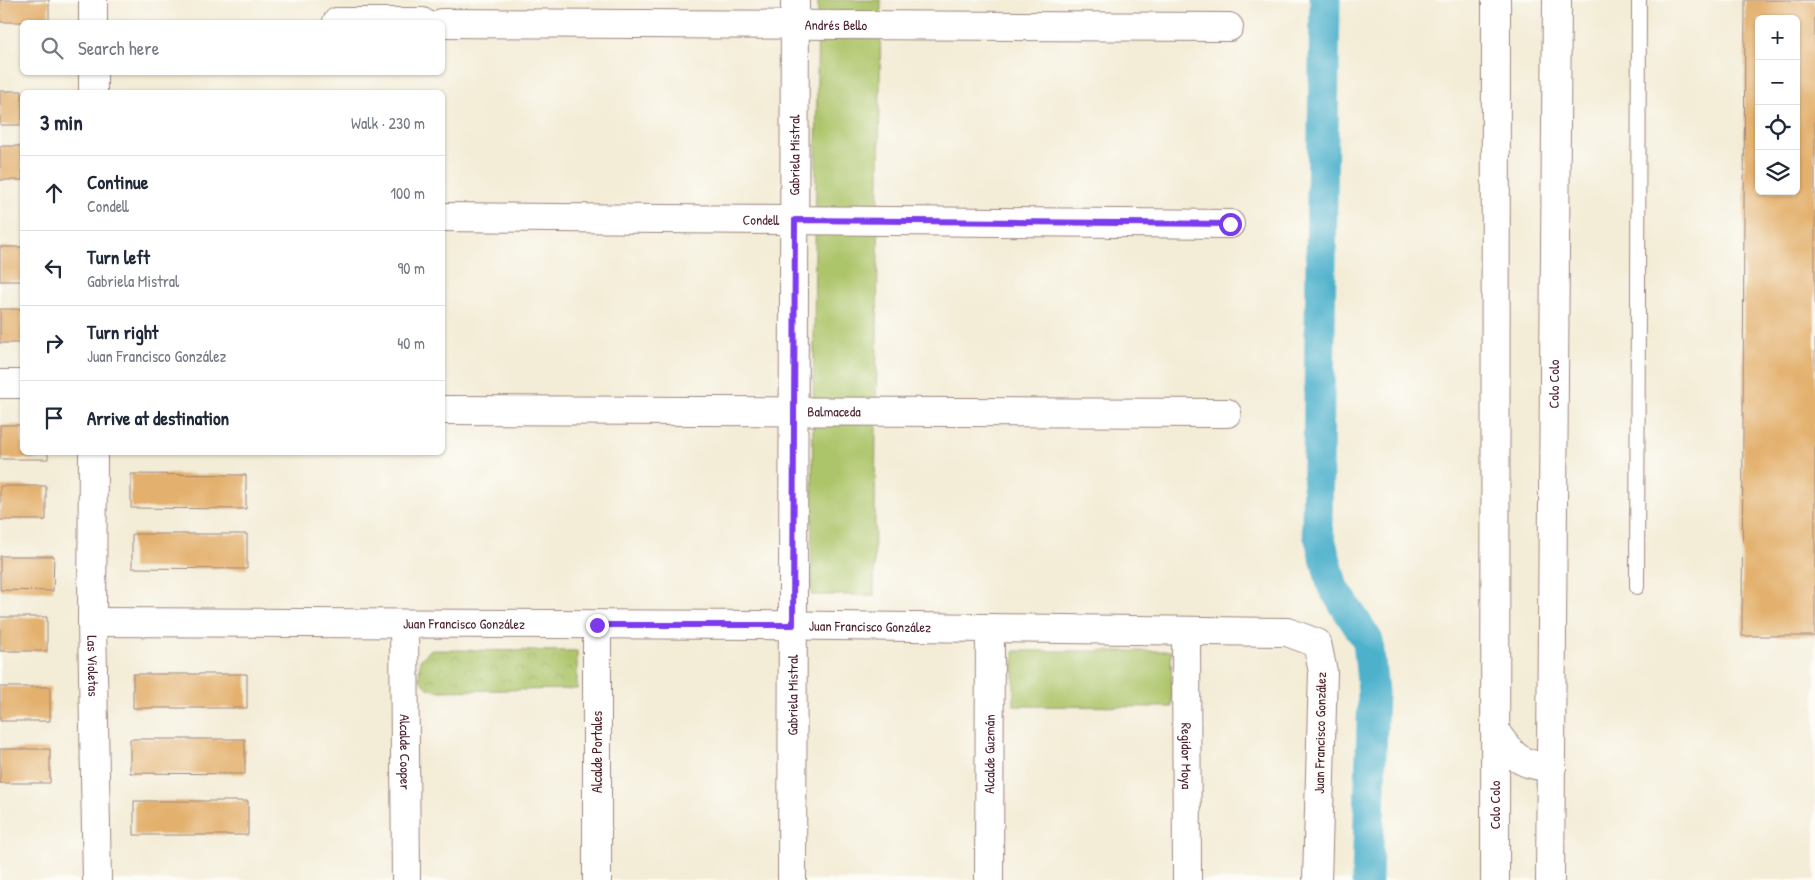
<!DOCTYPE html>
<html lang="en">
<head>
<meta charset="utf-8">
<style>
  body { margin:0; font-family:"Patrick Hand",sans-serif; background:#f2f2f3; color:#1f2937 }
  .controls { position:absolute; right:15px; top:15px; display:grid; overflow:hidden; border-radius:8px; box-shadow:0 1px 4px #0004 }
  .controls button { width:45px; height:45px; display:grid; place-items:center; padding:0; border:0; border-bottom:1px solid #e0e1e3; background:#fff; color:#1f2937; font:25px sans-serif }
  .stop { position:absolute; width:15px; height:15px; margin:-11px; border:4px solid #7c3aed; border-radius:50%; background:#fff }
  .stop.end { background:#7c3aed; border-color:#fff; box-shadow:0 1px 5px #0008 }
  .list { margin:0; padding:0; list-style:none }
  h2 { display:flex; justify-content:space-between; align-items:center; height:65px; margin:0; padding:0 20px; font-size:21px }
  h2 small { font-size:16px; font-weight:400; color:#747a83 }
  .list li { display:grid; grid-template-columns:32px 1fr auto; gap:15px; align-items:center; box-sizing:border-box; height:75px; padding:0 20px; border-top:1px solid #e0e1e3 }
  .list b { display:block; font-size:19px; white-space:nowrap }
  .list p { margin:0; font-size:16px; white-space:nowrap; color:#747a83 }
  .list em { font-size:16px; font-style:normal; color:#747a83 }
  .icon { flex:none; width:28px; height:28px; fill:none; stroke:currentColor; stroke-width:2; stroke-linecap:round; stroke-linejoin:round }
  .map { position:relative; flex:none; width:1815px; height:880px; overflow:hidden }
  .search { position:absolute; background:#fff; box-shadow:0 1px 4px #0004; left:20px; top:20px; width:425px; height:55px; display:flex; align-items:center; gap:12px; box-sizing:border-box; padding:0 18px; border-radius:8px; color:#747a83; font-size:19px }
  .panel { position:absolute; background:#fff; box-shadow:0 1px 4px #0004; left:20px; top:90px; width:425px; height:365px; border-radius:8px }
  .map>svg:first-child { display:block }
  .grass { fill:#adc56b; stroke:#7c724b }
  .park { fill:url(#park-crowns); stroke:#7c724b }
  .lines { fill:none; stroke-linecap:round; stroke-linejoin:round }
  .canal { stroke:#4db1cc; stroke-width:31 }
  .building { fill:#e3b06d; fill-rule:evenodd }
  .lane-casing { stroke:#9e8680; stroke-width:16 }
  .street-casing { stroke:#9e8680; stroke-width:30 }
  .lane { stroke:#fff; stroke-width:14 }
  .street { stroke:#fff; stroke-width:28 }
  .route { stroke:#7c3aed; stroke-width:6 }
  .labels { text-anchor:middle; stroke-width:5; stroke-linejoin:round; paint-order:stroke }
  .street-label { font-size:14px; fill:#4a1f2b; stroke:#fdfcf7 }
</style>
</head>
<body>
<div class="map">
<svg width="1815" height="880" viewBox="0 0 1815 880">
  <defs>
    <pattern id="park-crowns" width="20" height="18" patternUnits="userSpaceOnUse" patternTransform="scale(1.25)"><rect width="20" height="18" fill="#adc56b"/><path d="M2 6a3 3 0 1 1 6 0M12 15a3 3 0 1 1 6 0" fill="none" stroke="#96a95d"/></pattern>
  </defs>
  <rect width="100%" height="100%" fill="#fdfcf7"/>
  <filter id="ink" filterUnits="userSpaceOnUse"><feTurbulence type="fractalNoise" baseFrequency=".02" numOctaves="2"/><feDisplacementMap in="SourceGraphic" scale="10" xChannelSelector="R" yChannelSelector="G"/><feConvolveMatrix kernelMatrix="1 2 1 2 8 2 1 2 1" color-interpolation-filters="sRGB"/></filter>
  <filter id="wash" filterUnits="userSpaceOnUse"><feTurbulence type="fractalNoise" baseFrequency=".0096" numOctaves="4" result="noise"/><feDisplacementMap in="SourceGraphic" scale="20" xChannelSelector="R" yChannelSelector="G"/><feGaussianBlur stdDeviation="1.12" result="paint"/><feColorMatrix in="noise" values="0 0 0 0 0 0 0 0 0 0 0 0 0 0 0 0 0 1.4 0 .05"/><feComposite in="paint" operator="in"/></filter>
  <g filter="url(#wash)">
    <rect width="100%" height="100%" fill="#f3ecd6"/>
    <path class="grass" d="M818 0H881L874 595H811Z
      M1014 651H1171L1172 707 1014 706Z"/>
    <path class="park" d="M430 650 577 651V689L437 691 428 688 419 679 420 660Z"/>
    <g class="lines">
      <path class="canal" d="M1325 0 1317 528 1333 587 1368 641 1373 692 1367 880"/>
    </g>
    <g id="blocks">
      <path class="building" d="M0 0H49V22H0Z
        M1745 0H1815V636H1742ZM1759 19H1796V191H1759Z
        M0 91H22V125H0Z
        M0 146H22V180H0Z
        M0 247H22V281H0Z
        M0 309H22V343H0Z
        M0 425H22V452H48V459H0Z
        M131 474 246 475V509L131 508Z
        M0 486H46V520H0Z
        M132 534H247V569L132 568Z
        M0 556H54L53 591 0 590Z
        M0 617H47V651H0Z
        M133 674H247V708H133Z
        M0 687H50V721H0Z
        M130 739H245V774L130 773Z
        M0 749H50V783H0Z
        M134 801H248V835H134Z"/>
    </g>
  </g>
  <g filter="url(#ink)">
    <use href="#blocks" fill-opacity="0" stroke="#9e8680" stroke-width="1"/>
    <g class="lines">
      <defs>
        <path id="lane" d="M1637 587 1639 0"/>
        <g id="street">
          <path d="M93 22V0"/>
          <path d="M337 22H422"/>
          <path id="s1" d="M442 23 1229 27"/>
          <path d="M93 92V72"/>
          <path id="s2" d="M442 217 1230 224"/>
          <path d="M0 384H22"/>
          <path id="s3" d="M442 410 1227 413"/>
          <path id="s4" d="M93 452 92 622 97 880"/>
          <path id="s5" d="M92 622 760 625 1287 632 1317 643 1323 672 1317 880"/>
          <path id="s6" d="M404 624 406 880"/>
          <path d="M597 625V880"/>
          <path id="s7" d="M1186 631 1187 880"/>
          <path d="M1495 731C1512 755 1519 766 1552 767"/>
          <path id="s8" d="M792 880 795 0"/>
          <path id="s9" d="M989 880 990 628"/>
          <path id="s10" d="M1495 880 1496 0"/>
          <path id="s11" d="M1550 880 1557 0"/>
        </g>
      </defs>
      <use href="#lane" class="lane-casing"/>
      <use href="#street" class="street-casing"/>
      <use href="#lane" class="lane"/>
      <use href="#street" class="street"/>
    </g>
  </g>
  <g class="lines" filter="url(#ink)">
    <path class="route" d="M597 625H793L795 220 1230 224"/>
  </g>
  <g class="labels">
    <g class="street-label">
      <text dy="5" stroke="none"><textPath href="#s1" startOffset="394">Andrés Bello</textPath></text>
      <text dy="5" stroke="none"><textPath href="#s8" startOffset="725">Gabriela Mistral</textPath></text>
      <text dy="5" stroke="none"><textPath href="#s2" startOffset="319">Condell</textPath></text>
      <text dy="5" stroke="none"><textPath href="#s11" startOffset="496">Colo Colo</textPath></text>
      <text dy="5" stroke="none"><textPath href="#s3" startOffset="392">Balmaceda</textPath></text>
      <text dy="5" stroke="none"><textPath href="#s5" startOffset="372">Juan Francisco González</textPath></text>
      <text dy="5" stroke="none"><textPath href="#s5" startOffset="778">Juan Francisco González</textPath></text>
      <text dy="5" stroke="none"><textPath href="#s4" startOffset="214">Las Violetas</textPath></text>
      <text dy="5" stroke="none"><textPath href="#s8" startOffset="185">Gabriela Mistral</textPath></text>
      <text transform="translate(1320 733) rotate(-89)" y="5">Juan Francisco González</text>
      <text dy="5" stroke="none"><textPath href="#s6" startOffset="128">Alcalde Cooper</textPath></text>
      <text transform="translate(597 752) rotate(-90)" y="5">Alcalde Portales</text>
      <text dy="5" stroke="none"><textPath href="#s9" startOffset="126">Alcalde Guzmán</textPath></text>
      <text dy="5" stroke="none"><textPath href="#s7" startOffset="125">Regidor Moya</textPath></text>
      <text dy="5" stroke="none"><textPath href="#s10" startOffset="75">Colo Colo</textPath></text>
    </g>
  </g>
</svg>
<div class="controls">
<button>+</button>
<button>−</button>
<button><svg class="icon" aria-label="locate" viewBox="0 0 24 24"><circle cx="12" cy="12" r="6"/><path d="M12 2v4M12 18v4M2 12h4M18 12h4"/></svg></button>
<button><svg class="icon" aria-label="layers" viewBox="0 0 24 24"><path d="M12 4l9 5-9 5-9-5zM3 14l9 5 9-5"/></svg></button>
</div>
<div class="stop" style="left:1230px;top:224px"></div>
<div class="stop end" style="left:597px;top:625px"></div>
<div class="search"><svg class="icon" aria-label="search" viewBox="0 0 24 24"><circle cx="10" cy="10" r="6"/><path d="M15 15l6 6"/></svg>Search here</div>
<section class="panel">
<h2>3 min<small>Walk · 230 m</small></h2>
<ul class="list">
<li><svg class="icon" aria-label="ahead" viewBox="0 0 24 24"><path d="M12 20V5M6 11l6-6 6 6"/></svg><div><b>Continue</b><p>Condell</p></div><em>100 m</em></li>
<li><svg class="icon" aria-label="left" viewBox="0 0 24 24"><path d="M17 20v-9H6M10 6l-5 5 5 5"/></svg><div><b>Turn left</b><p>Gabriela Mistral</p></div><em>90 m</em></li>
<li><svg class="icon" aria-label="right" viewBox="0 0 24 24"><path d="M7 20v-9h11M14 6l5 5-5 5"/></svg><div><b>Turn right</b><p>Juan Francisco González</p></div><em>40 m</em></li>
<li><svg class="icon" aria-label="arrive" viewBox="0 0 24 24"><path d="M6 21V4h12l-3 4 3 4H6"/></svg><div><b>Arrive at destination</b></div></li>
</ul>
</section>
</div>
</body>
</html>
